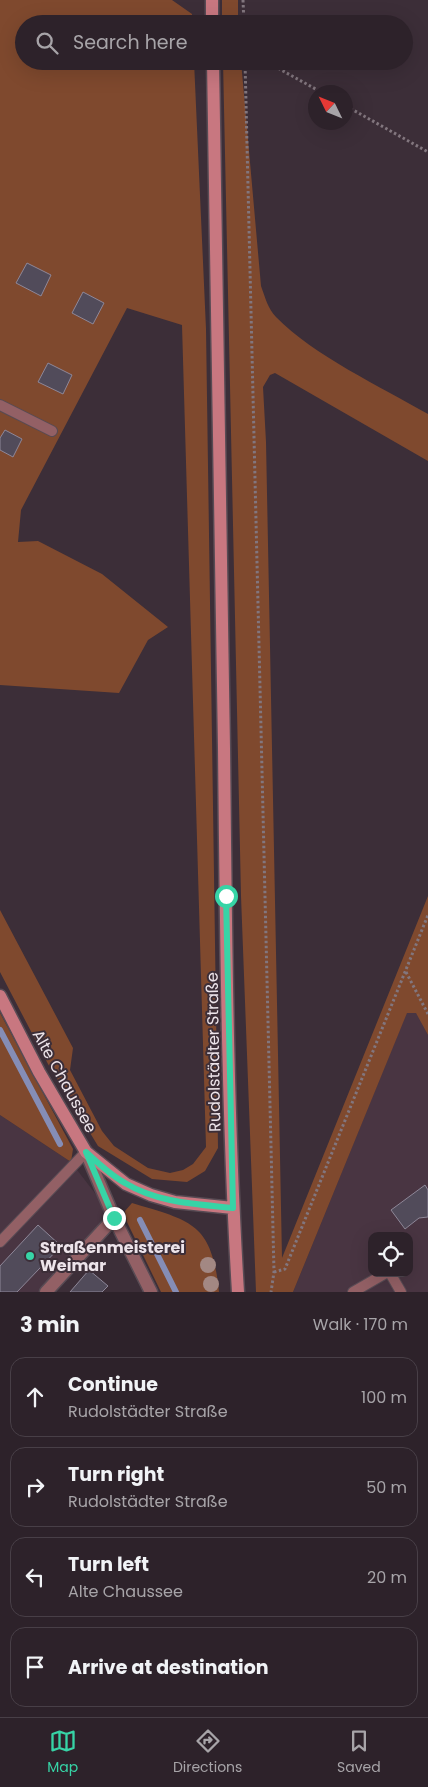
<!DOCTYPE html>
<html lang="en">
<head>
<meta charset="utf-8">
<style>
  body { margin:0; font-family:Poppins,sans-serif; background:#392f36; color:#f1f3f6 }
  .controls { position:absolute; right:15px; bottom:15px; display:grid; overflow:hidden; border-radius:10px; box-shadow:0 5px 20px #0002 }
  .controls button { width:45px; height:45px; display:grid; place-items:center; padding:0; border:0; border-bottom:1px solid #483f47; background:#2d222a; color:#f1f3f6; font:25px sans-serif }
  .compass { position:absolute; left:308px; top:85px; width:45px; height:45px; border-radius:50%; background:#2d222a; box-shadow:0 5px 20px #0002; rotate:313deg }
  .stop { position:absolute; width:15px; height:15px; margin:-11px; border:4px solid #37d4a6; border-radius:50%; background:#fff }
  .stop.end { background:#37d4a6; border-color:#fff; box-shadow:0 1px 5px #0008 }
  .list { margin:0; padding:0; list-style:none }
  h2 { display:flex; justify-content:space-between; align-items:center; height:65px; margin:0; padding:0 20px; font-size:21px }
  h2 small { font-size:16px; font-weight:400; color:#a7a4a8 }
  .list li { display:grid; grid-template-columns:32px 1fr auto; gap:15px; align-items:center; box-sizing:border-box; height:80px; margin:0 10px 10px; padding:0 10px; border:1px solid #483f47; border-radius:15px }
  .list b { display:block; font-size:19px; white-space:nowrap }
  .list p { margin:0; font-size:16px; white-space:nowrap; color:#a7a4a8 }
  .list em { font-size:16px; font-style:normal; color:#a7a4a8 }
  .icon { flex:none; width:28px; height:28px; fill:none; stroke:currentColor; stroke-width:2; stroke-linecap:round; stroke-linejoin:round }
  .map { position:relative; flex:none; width:428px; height:1292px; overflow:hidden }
  .search { position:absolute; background:#2d222a; box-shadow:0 5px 20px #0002; left:15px; right:15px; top:15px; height:55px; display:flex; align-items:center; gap:12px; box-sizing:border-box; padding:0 18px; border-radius:28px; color:#a7a4a8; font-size:19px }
  .sheet { height:425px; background:#2d222a }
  nav { display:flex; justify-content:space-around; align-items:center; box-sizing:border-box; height:70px; border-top:1px solid #483f47; background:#2d222a; font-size:14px; color:#a7a4a8 }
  nav a { display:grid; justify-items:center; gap:2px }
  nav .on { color:#37d4a6 }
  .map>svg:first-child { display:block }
  .built { fill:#493542; fill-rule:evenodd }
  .green { fill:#7f492e }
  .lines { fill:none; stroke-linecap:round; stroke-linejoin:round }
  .stream { stroke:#858db6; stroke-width:6 }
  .building { fill:#514b5a; stroke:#8e8798 }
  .lane-casing { stroke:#584b54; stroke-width:12 }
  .street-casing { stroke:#584b54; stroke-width:15 }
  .secondary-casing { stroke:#584b54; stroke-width:15 }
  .path { stroke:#82767e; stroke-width:3; stroke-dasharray:2.5 2.5; stroke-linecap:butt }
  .lane { stroke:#936065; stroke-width:10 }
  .street { stroke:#936065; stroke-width:12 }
  .secondary { stroke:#c87780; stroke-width:12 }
  .tree { fill:#a38883 }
  .route { stroke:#37d4a6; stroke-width:6 }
  .poi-dot { fill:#37d4a6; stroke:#3c2e38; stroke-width:2 }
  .labels { text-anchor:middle; stroke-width:4; stroke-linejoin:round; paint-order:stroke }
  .street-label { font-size:16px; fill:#ede4ea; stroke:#3c2e38 }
  .poi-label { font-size:16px; font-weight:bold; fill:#ede4ea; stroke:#3c2e38; text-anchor:start }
</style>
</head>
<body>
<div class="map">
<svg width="428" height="1292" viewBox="0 0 428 1292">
  <rect width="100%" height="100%" fill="#3c2e38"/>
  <path class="built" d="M407 1012H416L428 1035V1292H293ZM372 1236H409V1273H372Z
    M0 1115 71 1162 114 1218 46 1292H0Z"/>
  <path class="green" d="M0 0H172L192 14V24H24V61H194L206 329 218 1148 205 1171 187 1182 152 1179 98 1146 48 1064 0 972V910L73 1048 70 1070 102 1131 114 1146 148 1168 170 1173 183 1170 193 1164 206 1147 182 325 127 308 21 510 18 542 38 541 102 574 168 627 148 640 119 693 0 685Z
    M222 0H238V24H222Z
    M223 61H241L261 286C265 297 268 309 276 317 313 355 381 387 428 414V461L275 373 270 375 263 387 266 442 282 1258 428 896V1035L416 1013H407L293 1292H256L241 896Z
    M0 1013 73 1149 71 1162 0 1115Z
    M132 1203C192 1221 212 1223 219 1292H161L127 1222 125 1211Z"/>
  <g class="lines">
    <path class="stream" d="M0 1030 60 1144
      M140 1220 176 1292"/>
  </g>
  <path class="building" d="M27 263 51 275 41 296 16 283Z
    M83 292 104 303 93 324 72 313Z
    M48 363 72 375 63 394 38 382Z
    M5 430 22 439 13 457 0 450V438Z
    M425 1185 428 1190V1217L419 1218 405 1229 391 1210Z
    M38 1225 61 1246 17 1292H0V1266Z
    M89 1270 108 1286 102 1292H70Z"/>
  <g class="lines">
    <defs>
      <path id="lane" d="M0 405 52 431
        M0 1242 86 1152
        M390 1273 401 1292
        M353 1292 386 1273"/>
      <path id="street" d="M86 1152 114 1218 151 1292
        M46 1292 114 1218"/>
      <path id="secondary" d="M212 0V24
        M213 61C218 290 221 519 224 748 226 929 227 1111 238 1292
        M0 996 39 1072 86 1152 126 1184 151 1195 175 1202 233 1208"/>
    </defs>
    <use href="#lane" class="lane-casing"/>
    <use href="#street" class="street-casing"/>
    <use href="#secondary" class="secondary-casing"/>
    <path class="path" d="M243 0 244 24
      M245 61 274 1272 271 1292
      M265 61 321 92
      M346 106 428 152
      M406 972 428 1014
      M274 1272 285 1269 428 915"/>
    <use href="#lane" class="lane"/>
    <use href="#street" class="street"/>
    <use href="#secondary" class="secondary"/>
  </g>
  <g class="tree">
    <circle cx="208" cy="1265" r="8"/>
    <circle cx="211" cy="1284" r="8"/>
  </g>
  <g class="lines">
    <path class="route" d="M114 1218 86 1152C98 1163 110 1175 125 1183 158 1203 196 1204 233 1208L226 896"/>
  </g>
  <circle class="poi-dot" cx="30" cy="1256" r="5"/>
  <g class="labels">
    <g class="street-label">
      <text transform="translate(213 1052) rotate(-91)" y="6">Rudolstädter Straße</text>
      <text transform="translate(65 1081) rotate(61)" y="6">Alte Chaussee</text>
    </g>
    <g class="poi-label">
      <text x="40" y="1253">Straßenmeisterei<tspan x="40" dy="18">Weimar</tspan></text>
    </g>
  </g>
</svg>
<div class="controls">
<button><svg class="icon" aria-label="locate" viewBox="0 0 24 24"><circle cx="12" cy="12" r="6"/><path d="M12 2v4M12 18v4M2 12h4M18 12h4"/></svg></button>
</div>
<svg class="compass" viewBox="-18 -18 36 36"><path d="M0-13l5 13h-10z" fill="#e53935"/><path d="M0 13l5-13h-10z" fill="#a7a4a8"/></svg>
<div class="stop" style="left:226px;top:896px"></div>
<div class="stop end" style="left:114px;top:1218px"></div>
<div class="search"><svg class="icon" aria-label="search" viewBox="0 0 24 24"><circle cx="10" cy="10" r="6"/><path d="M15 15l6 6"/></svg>Search here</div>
</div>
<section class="sheet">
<h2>3 min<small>Walk · 170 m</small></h2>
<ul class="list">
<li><svg class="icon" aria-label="ahead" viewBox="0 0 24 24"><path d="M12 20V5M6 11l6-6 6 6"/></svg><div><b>Continue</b><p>Rudolstädter Straße</p></div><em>100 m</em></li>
<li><svg class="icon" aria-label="right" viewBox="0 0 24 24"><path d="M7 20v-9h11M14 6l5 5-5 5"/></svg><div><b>Turn right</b><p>Rudolstädter Straße</p></div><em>50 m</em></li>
<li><svg class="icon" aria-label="left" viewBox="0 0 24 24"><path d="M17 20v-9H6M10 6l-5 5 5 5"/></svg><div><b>Turn left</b><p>Alte Chaussee</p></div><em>20 m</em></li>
<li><svg class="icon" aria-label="arrive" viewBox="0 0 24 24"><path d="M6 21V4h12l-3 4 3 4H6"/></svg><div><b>Arrive at destination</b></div></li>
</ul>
</section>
<nav>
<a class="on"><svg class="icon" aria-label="map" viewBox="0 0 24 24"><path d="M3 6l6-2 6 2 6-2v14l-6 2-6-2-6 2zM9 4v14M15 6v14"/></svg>Map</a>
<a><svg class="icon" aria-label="directions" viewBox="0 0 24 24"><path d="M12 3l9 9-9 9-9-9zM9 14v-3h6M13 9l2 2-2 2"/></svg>Directions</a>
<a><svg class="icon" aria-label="saved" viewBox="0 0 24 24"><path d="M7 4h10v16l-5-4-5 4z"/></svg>Saved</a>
</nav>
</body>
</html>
